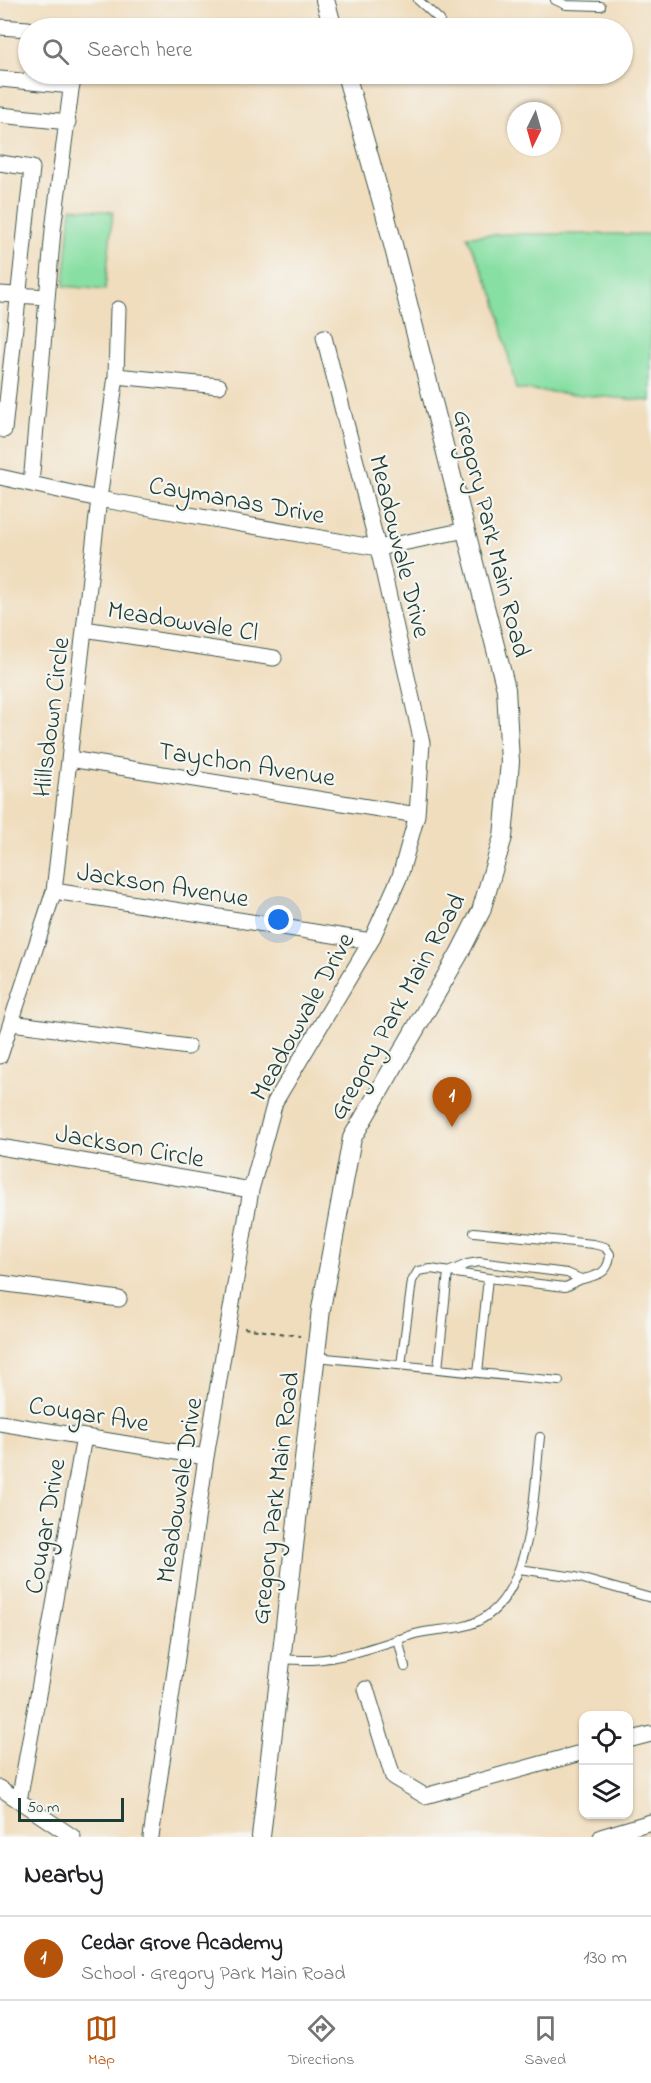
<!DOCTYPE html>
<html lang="en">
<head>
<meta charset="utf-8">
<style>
  body { margin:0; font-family:"Indie Flower",sans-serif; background:#f6f6f6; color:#202124 }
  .controls { position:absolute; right:18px; bottom:18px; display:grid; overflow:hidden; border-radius:12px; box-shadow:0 2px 4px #0004 }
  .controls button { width:54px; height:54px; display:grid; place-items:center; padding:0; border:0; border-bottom:2px solid #e0e0e0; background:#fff; color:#202124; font:30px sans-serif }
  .compass { position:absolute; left:507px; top:102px; width:54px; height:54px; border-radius:50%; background:#fff; box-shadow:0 2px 4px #0004; rotate:185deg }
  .scale { position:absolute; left:18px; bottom:15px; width:106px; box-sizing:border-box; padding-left:6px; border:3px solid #1f3d34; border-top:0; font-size:16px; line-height:21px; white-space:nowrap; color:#1f3d34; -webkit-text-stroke:4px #f6f6f2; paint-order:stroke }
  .you { position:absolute; left:279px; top:920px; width:21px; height:21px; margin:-15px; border:4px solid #fff; border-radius:50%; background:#1a73e8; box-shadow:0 0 0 9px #1a73e833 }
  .badge { display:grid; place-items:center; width:39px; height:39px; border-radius:50%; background:#b45309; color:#fff; font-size:20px; font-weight:700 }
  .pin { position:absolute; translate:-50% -50px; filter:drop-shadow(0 2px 3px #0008) }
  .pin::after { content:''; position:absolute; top:32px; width:21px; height:18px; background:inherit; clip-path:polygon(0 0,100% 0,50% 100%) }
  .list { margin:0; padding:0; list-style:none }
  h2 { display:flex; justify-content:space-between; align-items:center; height:78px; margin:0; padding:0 24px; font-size:26px }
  h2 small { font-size:20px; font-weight:400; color:#757577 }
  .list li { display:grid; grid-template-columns:39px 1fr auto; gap:18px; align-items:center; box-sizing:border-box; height:84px; padding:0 24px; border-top:2px solid #e0e0e0 }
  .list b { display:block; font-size:22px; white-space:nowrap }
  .list p { margin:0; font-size:20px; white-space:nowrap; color:#757577 }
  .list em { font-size:20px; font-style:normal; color:#757577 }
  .icon { flex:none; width:33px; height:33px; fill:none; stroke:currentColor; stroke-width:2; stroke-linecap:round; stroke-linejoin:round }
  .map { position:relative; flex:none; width:651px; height:1837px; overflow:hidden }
  .search { position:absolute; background:#fff; box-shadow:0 2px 4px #0004; left:18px; right:18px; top:18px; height:66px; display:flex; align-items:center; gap:15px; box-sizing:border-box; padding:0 21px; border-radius:33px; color:#757577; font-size:22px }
  .sheet { height:162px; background:#fff }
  nav { display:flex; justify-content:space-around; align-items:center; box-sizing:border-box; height:84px; border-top:2px solid #e0e0e0; background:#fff; font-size:16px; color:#757577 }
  nav a { display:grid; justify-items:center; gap:3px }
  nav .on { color:#b45309 }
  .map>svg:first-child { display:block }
  .green { fill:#87dfa3; stroke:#538e6c; stroke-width:1.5 }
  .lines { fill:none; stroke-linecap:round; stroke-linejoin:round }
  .service-casing { stroke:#3e5549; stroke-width:10 }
  .minor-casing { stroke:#3e5549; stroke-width:17 }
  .tertiary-casing { stroke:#3e5549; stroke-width:20 }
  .path { stroke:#3e5549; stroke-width:2; stroke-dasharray:4.5 4.5; stroke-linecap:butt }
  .service { stroke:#fff; stroke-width:8 }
  .minor { stroke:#fff; stroke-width:15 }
  .tertiary { stroke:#fff; stroke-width:18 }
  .labels { text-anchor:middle; stroke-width:4.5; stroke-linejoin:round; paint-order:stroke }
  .street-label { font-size:26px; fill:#1f3d34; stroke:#f6f6f2 }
</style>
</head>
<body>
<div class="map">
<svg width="651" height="1837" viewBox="0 0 651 1837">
  <rect width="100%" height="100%" fill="#f6f6f2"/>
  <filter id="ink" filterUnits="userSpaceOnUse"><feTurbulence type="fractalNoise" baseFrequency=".0167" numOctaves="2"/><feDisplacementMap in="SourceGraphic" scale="12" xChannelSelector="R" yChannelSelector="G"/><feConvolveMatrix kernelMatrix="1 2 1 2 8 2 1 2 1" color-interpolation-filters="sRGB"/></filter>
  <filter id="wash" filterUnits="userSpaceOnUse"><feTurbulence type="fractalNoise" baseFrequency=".008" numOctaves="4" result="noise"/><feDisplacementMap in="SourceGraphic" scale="24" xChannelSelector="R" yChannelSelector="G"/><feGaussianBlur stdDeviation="1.35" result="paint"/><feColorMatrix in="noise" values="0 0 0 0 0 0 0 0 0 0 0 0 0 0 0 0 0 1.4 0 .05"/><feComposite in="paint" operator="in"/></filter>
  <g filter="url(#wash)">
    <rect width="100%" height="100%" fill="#f0ddbd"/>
    <path class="green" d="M71 208 113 212 105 290 64 286Z
      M509 234H651V401L516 389 495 298 467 236Z"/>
  </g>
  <g filter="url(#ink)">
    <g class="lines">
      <defs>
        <path id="service" d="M418 0 440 20
          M555 0 566 5 601 6
          M474 1232 593 1244 605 1247 610 1254C609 1273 599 1275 583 1279 577 1280 572 1285 565 1287L488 1278
          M316 1357 559 1381
          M401 1365 412 1281 418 1271 431 1269 488 1278 478 1373
          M438 1369 448 1272 467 1264 479 1262 567 1273 581 1279
          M519 1569 576 1577 651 1598
          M398 1639 405 1667
          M281 1659C292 1660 303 1660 313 1660 347 1658 383 1644 415 1634 436 1628 459 1631 478 1621 533 1596 534 1489 540 1437"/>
        <path id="minor" d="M0 27 28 29
          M0 79 72 86
          M0 115 68 122
          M0 163 32 168 4 430
          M0 294 47 297
          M116 376 219 386
          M0 477 99 499 378 548 466 530
          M31 484 53 230 73 74
          M84 629 274 658
          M70 759 417 815
          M54 891 371 941
          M12 1023 188 1047
          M0 1056 54 891 99 499 116 376 118 309
          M0 1147 251 1190
          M0 1283 119 1299
          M0 1423 206 1457
          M366 1689 393 1777 425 1796 584 1752
          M628 1740 651 1734
          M0 1788 73 1837
          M19 1801 84 1437
          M151 1837 206 1457 251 1190 275 1102 371 941 400 876 417 815 422 743 378 548 324 337
          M601 1837 651 1822"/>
        <path id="tertiary" d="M325 0 333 28
          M261 1837 321 1309 352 1138 459 954 481 911 503 837 510 762 506 689 385 213 346 74"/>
      </defs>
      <use href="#service" class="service-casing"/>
      <use href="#minor" class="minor-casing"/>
      <use href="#tertiary" class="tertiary-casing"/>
      <path class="path" d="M244 1328 300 1336"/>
      <use href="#service" class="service"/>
      <use href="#minor" class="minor"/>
      <use href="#tertiary" class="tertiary"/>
    </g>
  </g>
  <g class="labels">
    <g class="street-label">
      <text transform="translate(237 499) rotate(10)" y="9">Caymanas Drive</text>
      <text transform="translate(493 533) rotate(76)" y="9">Gregory Park Main Road</text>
      <text transform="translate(401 546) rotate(76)" y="9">Meadowvale Drive</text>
      <text transform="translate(183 620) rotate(9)" y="9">Meadowvale Cl</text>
      <text transform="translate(50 717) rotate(-83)" y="9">Hillsdown Circle</text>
      <text transform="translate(247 763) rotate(9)" y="9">Taychon Avenue</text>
      <text transform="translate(163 884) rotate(9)" y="9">Jackson Avenue</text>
      <text transform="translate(396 1006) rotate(-61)" y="9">Gregory Park Main Road</text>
      <text transform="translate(301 1016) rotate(-61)" y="9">Meadowvale Drive</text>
      <text transform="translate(130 1145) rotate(10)" y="9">Jackson Circle</text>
      <text transform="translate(89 1413) rotate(9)" y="9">Cougar Ave</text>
      <text transform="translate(178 1490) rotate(-81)" y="9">Meadowvale Drive</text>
      <text transform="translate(274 1498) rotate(-83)" y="9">Gregory Park Main Road</text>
      <text transform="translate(44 1526) rotate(-80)" y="9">Cougar Drive</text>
    </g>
  </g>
</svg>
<div class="controls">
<button><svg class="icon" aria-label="locate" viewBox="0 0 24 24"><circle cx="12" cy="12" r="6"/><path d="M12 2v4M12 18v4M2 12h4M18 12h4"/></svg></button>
<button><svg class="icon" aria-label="layers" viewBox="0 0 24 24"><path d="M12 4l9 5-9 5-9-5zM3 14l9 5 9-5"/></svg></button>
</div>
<svg class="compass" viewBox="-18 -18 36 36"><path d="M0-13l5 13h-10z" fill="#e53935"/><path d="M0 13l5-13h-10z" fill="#757577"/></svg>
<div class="scale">50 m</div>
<div class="you"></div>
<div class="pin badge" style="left:452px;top:1127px">1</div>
<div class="search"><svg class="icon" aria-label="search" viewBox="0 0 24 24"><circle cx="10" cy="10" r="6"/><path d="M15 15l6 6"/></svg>Search here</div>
</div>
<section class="sheet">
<h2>Nearby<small></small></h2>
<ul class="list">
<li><span class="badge">1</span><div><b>Cedar Grove Academy</b><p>School · Gregory Park Main Road</p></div><em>130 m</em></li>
</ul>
</section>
<nav>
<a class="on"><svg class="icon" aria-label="map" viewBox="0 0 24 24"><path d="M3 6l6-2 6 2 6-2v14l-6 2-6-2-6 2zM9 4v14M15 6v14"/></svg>Map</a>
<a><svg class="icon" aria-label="directions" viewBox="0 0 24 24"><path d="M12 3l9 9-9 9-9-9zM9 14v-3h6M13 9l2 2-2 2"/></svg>Directions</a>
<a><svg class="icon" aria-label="saved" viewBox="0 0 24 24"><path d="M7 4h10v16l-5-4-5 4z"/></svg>Saved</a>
</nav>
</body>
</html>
